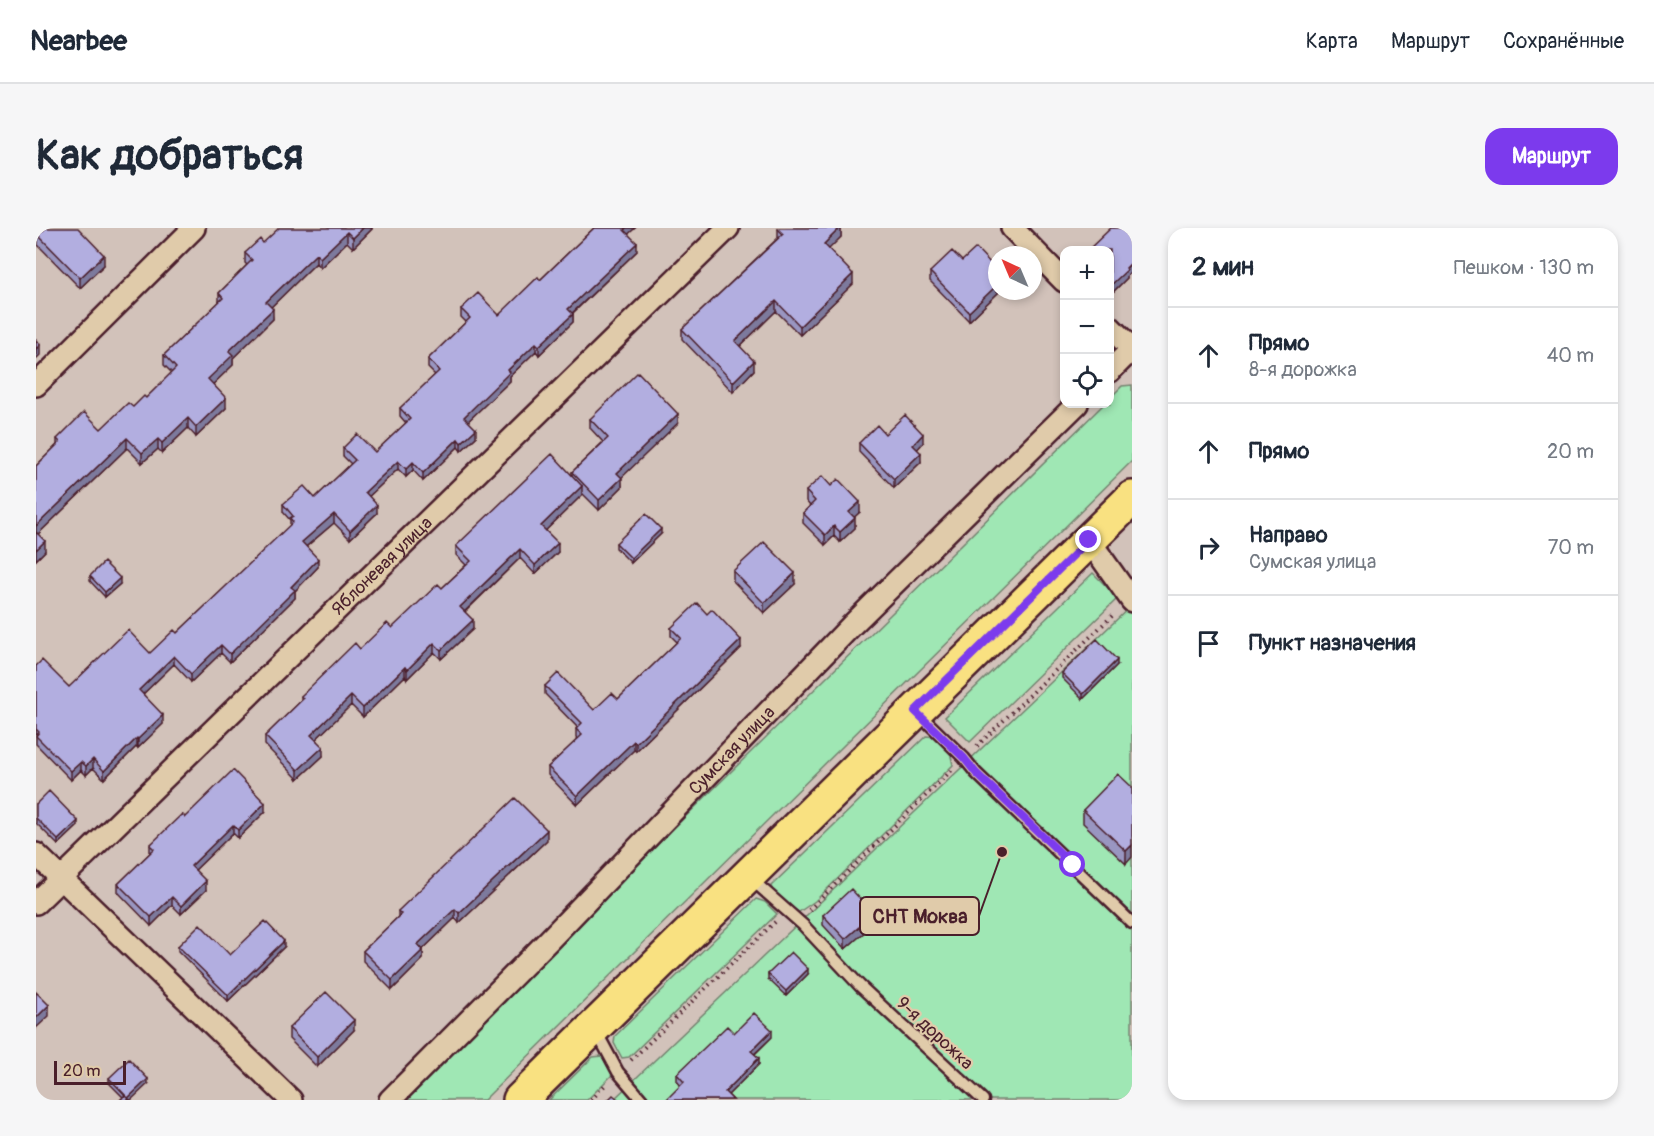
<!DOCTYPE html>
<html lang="ru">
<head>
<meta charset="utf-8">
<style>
  body { margin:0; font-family:Pangolin,sans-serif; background:#f6f6f7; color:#1f2937 }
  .controls { position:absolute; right:18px; top:18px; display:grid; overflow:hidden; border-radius:12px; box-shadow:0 3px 9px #0003 }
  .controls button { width:54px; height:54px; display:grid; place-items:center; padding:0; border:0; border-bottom:2px solid #e0e1e3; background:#fff; color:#1f2937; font:30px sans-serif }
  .compass { position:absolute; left:952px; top:18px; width:54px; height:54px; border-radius:50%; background:#fff; box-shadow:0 3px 9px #0003; rotate:316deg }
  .scale { position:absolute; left:18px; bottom:15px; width:72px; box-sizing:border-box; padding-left:6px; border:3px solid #4a1f2b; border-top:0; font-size:16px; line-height:21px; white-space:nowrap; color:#4a1f2b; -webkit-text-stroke:4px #e0cbaa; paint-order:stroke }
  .stop { position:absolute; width:18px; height:18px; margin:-14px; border:4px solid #7c3aed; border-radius:50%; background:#fff }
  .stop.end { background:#7c3aed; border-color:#fff; box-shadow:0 2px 6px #0008 }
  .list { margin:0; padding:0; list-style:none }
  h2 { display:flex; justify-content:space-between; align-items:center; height:78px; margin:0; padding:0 24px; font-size:26px }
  h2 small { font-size:20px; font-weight:400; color:#747a83 }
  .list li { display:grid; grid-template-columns:39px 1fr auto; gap:18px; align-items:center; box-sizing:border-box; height:96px; padding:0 24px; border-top:2px solid #e0e1e3 }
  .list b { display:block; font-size:22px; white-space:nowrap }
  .list p { margin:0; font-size:20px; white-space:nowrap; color:#747a83 }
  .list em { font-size:20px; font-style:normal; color:#747a83 }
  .icon { flex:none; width:33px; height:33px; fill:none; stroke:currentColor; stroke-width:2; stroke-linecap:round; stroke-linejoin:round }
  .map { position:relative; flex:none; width:1096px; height:872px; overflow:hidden; border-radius:18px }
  header { display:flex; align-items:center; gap:36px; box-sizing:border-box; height:84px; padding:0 30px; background:#fff; border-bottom:2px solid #e0e1e3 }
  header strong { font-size:28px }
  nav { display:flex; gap:33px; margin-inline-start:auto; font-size:21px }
  .intro { display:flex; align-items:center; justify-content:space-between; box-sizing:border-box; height:144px; padding:0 36px }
  h1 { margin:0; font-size:42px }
  .button { padding:15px 27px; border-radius:18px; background:#7c3aed; color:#fff; font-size:21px; font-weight:700 }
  main { display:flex; gap:36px; padding:0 36px }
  aside { flex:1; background:#fff; border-radius:18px; box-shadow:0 3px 9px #0003 }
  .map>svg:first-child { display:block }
  .green { fill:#9fe7b4; stroke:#748370; stroke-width:1.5 }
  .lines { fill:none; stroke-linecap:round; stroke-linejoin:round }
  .service-casing { stroke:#4a1f2b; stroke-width:15 }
  .minor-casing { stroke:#4a1f2b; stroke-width:26 }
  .primary-casing { stroke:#4a1f2b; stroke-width:38 }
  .path { stroke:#4a1f2b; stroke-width:4; stroke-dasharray:1.5 4.5; stroke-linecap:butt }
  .service { stroke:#e0cbaa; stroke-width:10 }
  .minor { stroke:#e0cbaa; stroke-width:21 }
  .primary { stroke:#f9e181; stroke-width:33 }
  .wall { fill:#9996c1; stroke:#4a1f2b; stroke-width:1.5 }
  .shaded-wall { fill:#7d7a9d; stroke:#4a1f2b; stroke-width:1.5 }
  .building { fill:#b2aee0; stroke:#4a1f2b; stroke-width:1.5 }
  .route { stroke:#7c3aed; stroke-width:8 }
  .labels { text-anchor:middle; stroke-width:4.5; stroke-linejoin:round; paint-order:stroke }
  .street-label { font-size:18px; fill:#4a1f2b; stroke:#e0cbaa }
  .leader { fill:none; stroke:#4a1f2b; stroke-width:2 }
  .callout-dot { fill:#4a1f2b; stroke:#e0cbaa; stroke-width:2 }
  .callout { fill:#e0cbaa; stroke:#4a1f2b; stroke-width:2 }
  .callout-label { font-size:20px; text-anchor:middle; font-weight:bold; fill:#4a1f2b }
</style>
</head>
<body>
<header>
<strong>Nearbee</strong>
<nav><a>Карта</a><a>Маршрут</a><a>Сохранённые</a></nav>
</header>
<div class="intro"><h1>Как добраться</h1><a class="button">Маршрут</a></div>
<main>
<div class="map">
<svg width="1096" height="872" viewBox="0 0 1096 872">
  <rect width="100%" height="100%" fill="#d2c2ba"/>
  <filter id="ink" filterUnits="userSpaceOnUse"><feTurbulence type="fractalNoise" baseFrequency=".0167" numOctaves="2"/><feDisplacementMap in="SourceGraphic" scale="12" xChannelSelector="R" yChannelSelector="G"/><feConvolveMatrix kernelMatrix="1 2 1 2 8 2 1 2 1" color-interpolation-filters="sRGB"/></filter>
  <g filter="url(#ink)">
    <path class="green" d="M1096 157V233L448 872H362L1068 176H1074V170L1086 158Z
      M1057 345 1082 370 934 514 909 489Z
      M1096 377V872H577Z
      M890 508 901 509 914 524 917 537 779 673 763 684C751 680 738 671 735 658Z
      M720 671 729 674 741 686 593 829 586 830 578 815 579 808Z
      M566 828 576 847 551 872H513L557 829Z"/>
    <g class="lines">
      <defs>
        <path id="service" d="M882 485 928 530 940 545 1096 695
          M715 651 767 697 824 758 947 872
          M560 803 582 844 606 872"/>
        <g id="minor">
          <path d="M976 0 1028 53"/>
          <path d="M1074 99 1096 121"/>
          <path d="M1074 143 1096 121"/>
          <path d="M0 157 158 0"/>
          <path d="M1053 312 1096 373"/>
          <path d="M0 626 255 872"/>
          <path id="s1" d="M0 675 692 0"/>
          <path id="s2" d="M354 872 514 711 815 398 1041 176"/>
        </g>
        <path id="primary" d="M484 872 1096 270"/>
      </defs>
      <use href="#service" class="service-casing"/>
      <use href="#minor" class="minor-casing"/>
      <use href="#primary" class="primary-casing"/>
      <path class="path" d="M941 518 1078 386
        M773 682 916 542
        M595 832 739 694
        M555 872 570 856"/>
      <use href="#service" class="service"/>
      <use href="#minor" class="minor"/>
      <use href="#primary" class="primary"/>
    </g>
    <path class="wall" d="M336 0V1L317 20 311 14 284 40 280 35 235 79 237 91 197 130V137L177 156 190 180 160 209 152 200 126 225 122 221 106 235 91 220 2 306 9 323 0 332V238L21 217V211L65 201 110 170 136 145 128 137V127L183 74V65L211 37 209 35V25L227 15Z
      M558 0H599L592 6 601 23 537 85V94L503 127 500 123 474 148V153L432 193 440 209 425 223 422 219 387 253 377 242 370 249 362 241 333 268 341 285 314 311 298 295 270 319 282 339 259 363V370L194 434 185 425 155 454 138 436 107 466 127 496 102 520 101 518 68 551 57 540 50 547 45 542 35 552 0 516V438L33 459 114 425 141 405 254 298V292L247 284V276L279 270 315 236 307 228V220L339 224 370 195 364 188V180L399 147 392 140V131L430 94 425 89V81L463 87 504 52Z
      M805 0V9L792 21 817 56 764 107 740 83 704 118 718 142 697 164 646 111V101L742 10V1Z
      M1096 0V43L1091 48V50L1076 65 1074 62V22Z
      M2 7 68 37 44 60 2 17Z
      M926 33 959 49 957 50 963 63V64L933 93 894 53V44Z
      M554 191 642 195 585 249 586 259 563 282 546 265V267L510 302 522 324 499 346 484 330 429 384 437 401 405 431 398 424 371 451 369 448 327 489 315 477 280 511 287 528 262 551 229 517V508L265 473V468L324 421 356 400 406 360 430 337 420 327V318L536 247V244L567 214 554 200Z
      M849 206 887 215 881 221 885 234 858 260 823 224V215Z
      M795 258 824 284 818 289 819 300 804 314 798 308 789 317 767 295V285L774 278 770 273V263Z
      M625 306 595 335 580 320V315Z
      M697 343 759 356 728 385 697 353Z
      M54 348 84 356 69 369 54 353Z
      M635 400 705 420 600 523 598 522 541 577 512 547V539L542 511 540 509V501L541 499 509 466V458L558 482 582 471 641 414 635 408Z
      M1081 437 1047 471 1026 450V445Z
      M1096 559 1090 636 1047 595V582Z
      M0 576 42 598 22 617 0 595Z
      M229 584 202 610 197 605 159 642 170 662 145 686 136 677 115 698 82 664V656L114 625V617L149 589Z
      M511 612 423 695 419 690 387 721V731L356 762 327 733V723L362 689V683Z
      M787 687 838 696 809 721 787 697Z
      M142 718 194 727 248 719 192 773 142 723Z
      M732 746H772L750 768 732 751Z
      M253 800 318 802 281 839 253 811Z
      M736 809 719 826 723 836 692 867 697 872H631L645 858 641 853V846Z
      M73 850 112 856 87 869 73 855Z"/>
    <path class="shaded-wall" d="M327 0H336V1L317 20V10Z
      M590 0H599L588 10V2Z
      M804 0H805V9L788 26V16Z
      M311 4V14L284 40V30Z
      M601 15V23L532 89V81Z
      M280 26V35L230 84V74Z
      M68 27V37L44 60V50Z
      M1096 34V43L1091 48V50L1076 65V56Z
      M959 40V49L953 54V45Z
      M817 46V56L764 107V98Z
      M961 57V63H963V64L933 93V84Z
      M740 73V83L699 123V113Z
      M237 81V91L197 130V137L172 161V151L193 123Z
      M537 86V94L503 127V118Z
      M500 115V123L474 148V153L428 197V189L472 142Z
      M4 117V127L0 131V121Z
      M718 133V142L697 164V154Z
      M190 170V180L160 209V199Z
      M642 186V195L581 254V245Z
      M152 190V200L126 225V215Z
      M440 201V209L425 223V215Z
      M887 206V215L877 226V217Z
      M91 210V220L0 308V298Z
      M122 211V221L106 235V225Z
      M422 211V219L387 253V245Z
      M885 225V234L858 260V251Z
      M362 233V241L329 272V264Z
      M377 234V242L370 249V241Z
      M586 250V259L563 282V272Z
      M546 258V267L505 307V298Z
      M824 274V284L813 294V284Z
      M341 277V285L314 311V303Z
      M298 286V295L266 322V314Z
      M819 290V300L804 314V304Z
      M798 298V308L789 317V307Z
      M625 301V306L595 335V330Z
      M9 313V323L0 332V322Z
      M522 315V324L499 346V337Z
      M484 321V330L424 388V379Z
      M282 331V339L259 363V370L194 434V426L255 359Z
      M759 345V356L728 385V375Z
      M84 350V356L69 369V364Z
      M437 392V401L405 431V422Z
      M705 412V420L600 523V515Z
      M398 415V424L371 451V442Z
      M185 417V425L155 454V446Z
      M138 428V436L103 470V462Z
      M1081 432V437L1047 471V466Z
      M369 439V448L327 489V480Z
      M315 468V477L275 516V507Z
      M127 487V496L102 520V511Z
      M101 510V518L68 551V543Z
      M598 513V522L541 577V568Z
      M287 519V528L262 551V542Z
      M57 531V540L50 547V538Z
      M45 534V542L35 552V543Z
      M229 575V584L202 610V602Z
      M42 593V598L22 617V612Z
      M197 597V605L155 646V638Z
      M511 602V612L423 695V685Z
      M1096 617V629L1090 636V623Z
      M170 653V662L145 686V678Z
      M136 669V677L115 698V689Z
      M419 681V690L382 726V716Z
      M838 686V696L809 721V711Z
      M248 713V719L192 773V767Z
      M387 722V731L356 762V752Z
      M772 741V746L750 768V763Z
      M13 777V788L0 800V790Z
      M318 792V802L281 839V829Z
      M736 802V809L715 829V823Z
      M723 830V836L689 870V864Z
      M112 851V856L95 872H92V870Z"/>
    <path class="building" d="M10 0H42L68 27 44 50 2 7Z
      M243 0H327L317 10 311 4 284 30 280 26 230 74 237 81 193 123 197 127 172 151 190 170 160 199 152 190 126 215 122 211 106 225 91 210 0 298V238L24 214 21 211 48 184 65 201 92 175 97 179 108 168 110 170 140 140 128 127 187 70 183 65 216 32 209 25 224 11 227 15Z
      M558 0H590L588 2 601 15 532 81 537 86 503 118 500 115 472 142 474 144 428 189 440 201 425 215 422 211 387 245 377 234 370 241 362 233 329 264 341 277 314 303 298 286 266 314 282 331 255 359 259 362 194 426 185 417 155 446 138 428 103 462 127 487 102 511 101 510 68 543 57 531 50 538 45 534 35 543 0 508 3 504 0 501V438L6 432 33 459 92 402 114 425 138 402 141 405 257 294 254 290 257 288 247 276 268 258 279 270 319 232 307 220 321 206 339 224 374 191 364 180 403 143 392 131 434 90 425 81 442 65 463 87 502 49 504 52Z
      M743 0H804L788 16 817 46 764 98 740 73 699 113 718 133 697 154 646 101 747 6 742 1Z
      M1075 0H1096V34L1090 40 1091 42 1076 56 1074 54V22H1052Z
      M940 20 959 40 953 45 961 54V57L933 84 894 44 916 23 926 33Z
      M0 112 4 117 0 121Z
      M602 144 642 186 581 245 586 250 563 272 536 244 572 210 554 191Z
      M869 187 887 206 877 217 885 225 858 251 823 215 841 197 849 206Z
      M516 226 546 258 505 298 522 315 499 337 484 321 424 379 437 392 405 422 398 415 371 442 369 439 327 480 315 468 275 507 287 519 262 542 229 508 267 471 265 468 319 415 324 421 351 395 356 400 402 356 406 360 435 333 420 318Z
      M786 248 795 258 802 251 824 274 813 284 819 290 804 304 798 298 789 307 767 285 779 273 770 263Z
      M610 286 625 301 595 330 580 315Z
      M0 304 9 313 0 322Z
      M728 314 759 345 728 375 697 343Z
      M68 334 84 350 69 364 54 348Z
      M661 375 671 386 676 381 705 412 600 515 598 513 541 568 512 539 546 507 540 501 546 495 509 458 522 445 558 482 576 465 582 471 645 410 635 400Z
      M1061 411 1081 432 1047 466 1026 445Z
      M197 542 229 575 202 602 197 597 155 638 170 653 145 678 136 669 115 689 82 656 118 621 114 617 146 586 149 589Z
      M1082 546 1096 559V617L1090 623 1047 582Z
      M13 563 42 593 22 612 0 590V576Z
      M479 570 511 602 423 685 419 681 382 716 387 722 356 752 327 723 365 686 362 683Z
      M815 661 838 686 809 711 787 687Z
      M229 693 248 713 192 767 142 718 164 696 194 727Z
      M755 724 772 741 750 763 732 746Z
      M0 764 13 777 0 790Z
      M290 764 318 792 281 829 253 800Z
      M718 785 736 802 715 823 723 830 689 864 697 872H632L631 871 648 854 641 846 691 798 698 805Z
      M93 831 112 851 92 870 73 850Z
      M89 867 94 872H84Z
      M577 867 583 872H572Z"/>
  </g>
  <g class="lines" filter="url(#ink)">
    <path class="route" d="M1037 637 940 545 928 530 879 483 1053 312"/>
  </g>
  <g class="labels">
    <g class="street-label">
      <text dy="6" stroke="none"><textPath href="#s1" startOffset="483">Яблоневая улица</textPath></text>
      <text dy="6" stroke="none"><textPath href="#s2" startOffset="489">Сумская улица</textPath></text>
      <text transform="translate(899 805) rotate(43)" y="6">9-я дорожка</text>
    </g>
  </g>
  <path class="leader" d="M966 624L943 688"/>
  <circle class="callout-dot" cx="966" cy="624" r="6"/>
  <rect class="callout" x="824" y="669" width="119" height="38" rx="6"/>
  <g class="callout-label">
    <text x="884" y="695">СНТ Моква</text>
  </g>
</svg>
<div class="controls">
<button>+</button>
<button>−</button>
<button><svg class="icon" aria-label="locate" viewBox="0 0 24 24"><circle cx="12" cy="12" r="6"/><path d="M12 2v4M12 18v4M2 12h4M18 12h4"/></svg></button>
</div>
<svg class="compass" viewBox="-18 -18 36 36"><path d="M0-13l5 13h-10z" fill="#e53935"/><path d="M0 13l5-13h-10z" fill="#747a83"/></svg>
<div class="scale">20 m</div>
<div class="stop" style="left:1037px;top:637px"></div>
<div class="stop end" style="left:1053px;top:312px"></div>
</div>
<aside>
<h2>2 мин<small>Пешком · 130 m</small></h2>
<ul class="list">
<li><svg class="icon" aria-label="ahead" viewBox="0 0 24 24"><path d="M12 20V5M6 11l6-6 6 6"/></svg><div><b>Прямо</b><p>8-я дорожка</p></div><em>40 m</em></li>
<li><svg class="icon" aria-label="ahead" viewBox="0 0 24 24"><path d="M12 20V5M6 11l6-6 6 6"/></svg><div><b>Прямо</b></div><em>20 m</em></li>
<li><svg class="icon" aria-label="right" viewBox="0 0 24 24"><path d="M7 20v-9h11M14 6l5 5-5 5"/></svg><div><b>Направо</b><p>Сумская улица</p></div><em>70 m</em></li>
<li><svg class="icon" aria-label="arrive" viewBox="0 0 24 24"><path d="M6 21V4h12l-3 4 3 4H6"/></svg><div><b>Пункт назначения</b></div></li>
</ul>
</aside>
</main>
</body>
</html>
